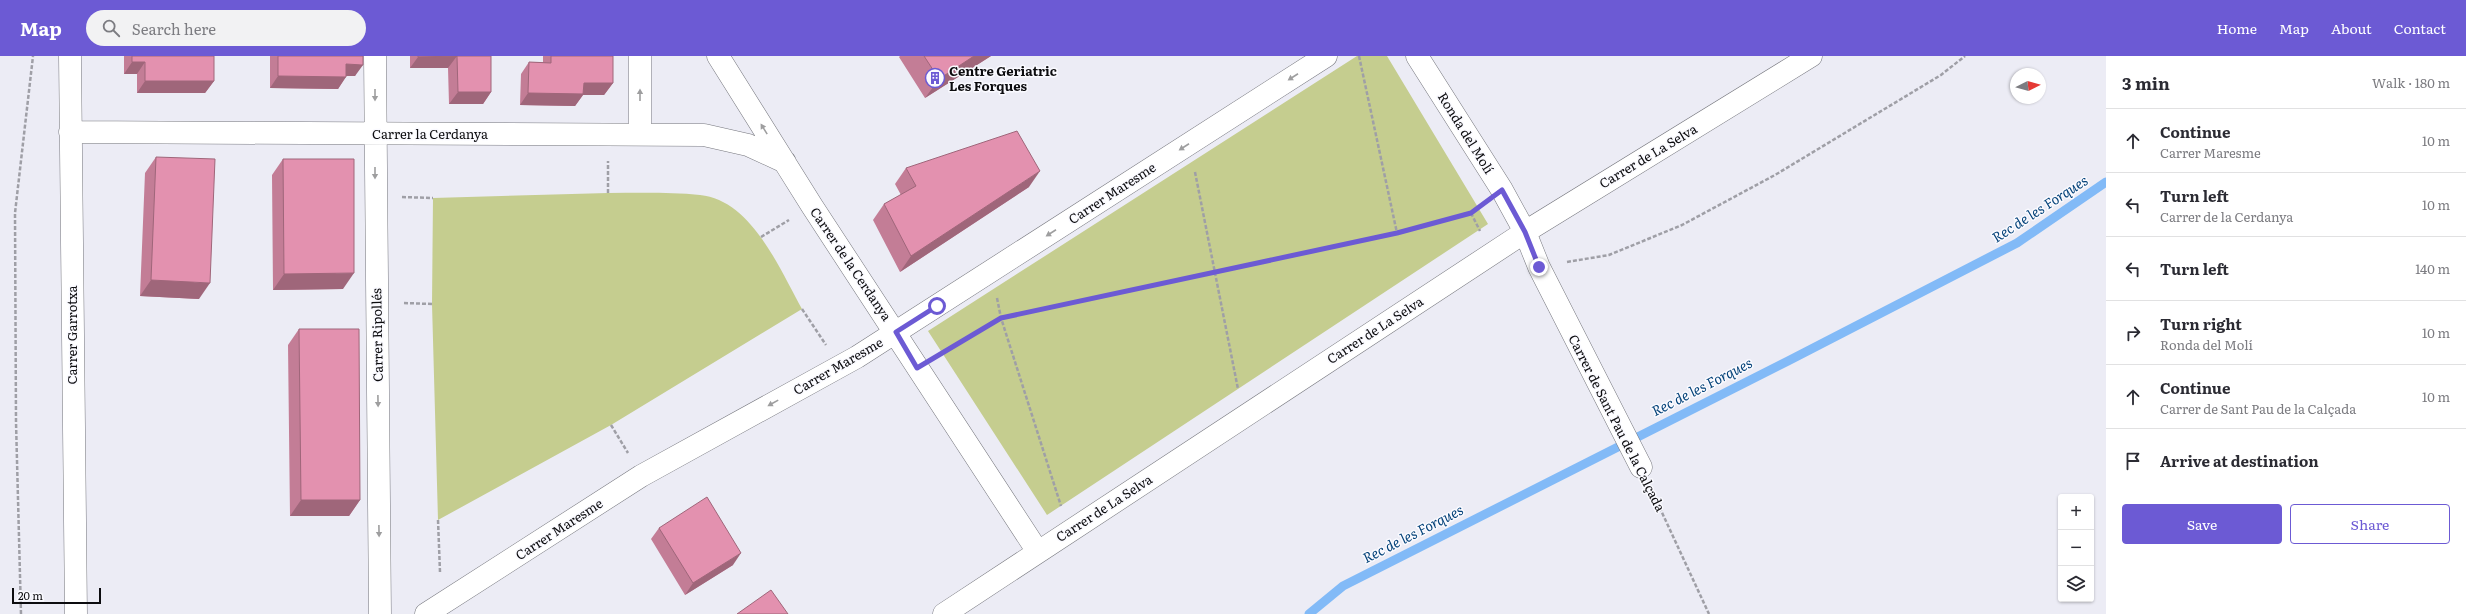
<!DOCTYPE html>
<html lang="en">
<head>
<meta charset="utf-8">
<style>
  body { margin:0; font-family:Literata,serif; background:#f2f2f3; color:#2b2b33 }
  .controls { position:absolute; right:12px; bottom:12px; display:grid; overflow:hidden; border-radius:4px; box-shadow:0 1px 3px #0004 }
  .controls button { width:36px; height:36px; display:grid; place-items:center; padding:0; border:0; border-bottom:1px solid #e1e1e2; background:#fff; color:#2b2b33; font:20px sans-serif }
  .compass { position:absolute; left:2010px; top:12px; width:36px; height:36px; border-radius:50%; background:#fff; box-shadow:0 1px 3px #0004; rotate:84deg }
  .scale { position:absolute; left:12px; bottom:10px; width:89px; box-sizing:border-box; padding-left:4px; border:2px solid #0c0c0f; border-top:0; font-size:11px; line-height:14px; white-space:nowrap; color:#0c0c0f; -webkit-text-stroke:3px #fafaff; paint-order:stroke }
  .stop { position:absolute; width:12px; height:12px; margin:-9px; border:3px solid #6c5ad4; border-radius:50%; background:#fff }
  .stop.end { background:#6c5ad4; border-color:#fff; box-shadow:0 1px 4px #0008 }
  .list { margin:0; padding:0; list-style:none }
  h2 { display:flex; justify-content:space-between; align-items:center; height:52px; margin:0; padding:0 16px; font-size:17px }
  h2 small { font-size:13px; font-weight:400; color:#7c7c81 }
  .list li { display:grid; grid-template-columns:26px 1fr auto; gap:12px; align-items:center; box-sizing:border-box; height:64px; padding:0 16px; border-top:1px solid #e1e1e2 }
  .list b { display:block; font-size:15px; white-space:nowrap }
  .list p { margin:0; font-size:13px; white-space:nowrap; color:#7c7c81 }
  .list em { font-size:13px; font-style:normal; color:#7c7c81 }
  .actions { display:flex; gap:8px; padding:12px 16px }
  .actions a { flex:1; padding:9px 0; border:1px solid #6c5ad4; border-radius:4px; text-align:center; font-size:14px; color:#6c5ad4 }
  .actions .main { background:#6c5ad4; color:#fff }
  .icon { flex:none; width:22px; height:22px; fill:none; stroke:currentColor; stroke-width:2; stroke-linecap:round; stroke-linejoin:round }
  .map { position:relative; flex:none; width:2106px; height:558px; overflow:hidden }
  header { display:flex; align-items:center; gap:24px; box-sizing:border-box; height:56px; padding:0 20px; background:#6c5ad4; color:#fff }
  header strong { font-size:19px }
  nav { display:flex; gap:22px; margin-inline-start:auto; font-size:14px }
  .search { width:280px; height:36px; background:#f2f2f3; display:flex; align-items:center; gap:10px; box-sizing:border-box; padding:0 14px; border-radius:22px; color:#7c7c81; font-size:15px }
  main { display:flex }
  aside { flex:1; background:#fff }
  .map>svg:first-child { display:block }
  .green { fill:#c5cd8f }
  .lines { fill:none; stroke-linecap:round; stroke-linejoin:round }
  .stream { stroke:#82baf7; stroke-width:9 }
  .street-casing { stroke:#76777e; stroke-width:23 }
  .path { stroke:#9f9fa6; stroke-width:2.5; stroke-dasharray:4 2; stroke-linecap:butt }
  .street { stroke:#fff; stroke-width:22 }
  .wall { fill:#c37d96 }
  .shaded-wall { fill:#9f667a }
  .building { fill:#e391af; stroke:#9f667a }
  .oneway { fill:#9e9e9f }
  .route { stroke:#6c5ad4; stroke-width:5 }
  .labels { text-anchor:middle; stroke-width:3; stroke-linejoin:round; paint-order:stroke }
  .poi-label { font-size:13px; font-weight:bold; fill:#0c0c0f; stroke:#fafaff; text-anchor:start }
  .street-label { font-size:13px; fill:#0c0c0f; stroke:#fafaff }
  .water-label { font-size:14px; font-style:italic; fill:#044279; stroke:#fafaff }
</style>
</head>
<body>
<header>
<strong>Map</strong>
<div class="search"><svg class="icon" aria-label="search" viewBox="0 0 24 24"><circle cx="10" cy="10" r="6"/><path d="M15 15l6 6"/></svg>Search here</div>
<nav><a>Home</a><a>Map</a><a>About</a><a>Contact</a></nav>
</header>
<main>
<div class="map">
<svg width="2106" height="558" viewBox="0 0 2106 558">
  <rect width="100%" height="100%" fill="#ececf5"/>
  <path class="green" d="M1357 0H1387L1488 168 1047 459 928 275Z
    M608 137C638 137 670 136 700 139 752 144 780 214 802 253L611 369 438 464 432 248 433 142Z"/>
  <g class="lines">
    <path class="stream" d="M1309 558 1343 530 1788 305 2017 187 2106 126"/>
    <defs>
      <path id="street" d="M70 0 76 558
        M375 0 380 558
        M640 0V77
        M718 0 812 150 1038 496
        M1417 0 1502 134 1525 176 1539 211 1641 411
        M70 76 704 79 748 89 785 106
        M426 558 641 420 857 301 1326 0
        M944 558 1525 176 1811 0"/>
    </defs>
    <use href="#street" class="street-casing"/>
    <path class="path" d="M1359 0 1397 177
      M1195 116 1238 333
      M608 137V105
      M402 141 433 142
      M1471 157 1480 175
      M761 181 789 164
      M1567 206 1609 199 1682 169 1775 119 1941 19 1965 0
      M997 242 1001 262 1061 450
      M404 247 432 248
      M802 253 826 289
      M939 298 1001 262 1397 177 1471 157 1481 150
      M611 369 628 397
      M1652 435 1709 558
      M438 464 440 516
      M21 558 16 366 15 157 33 0"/>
    <use href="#street" class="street"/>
  </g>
  <path class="wall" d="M124 0H214V25L205 37H137V18H124Z
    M270 0H363L355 20H346L338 33 270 32Z
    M410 0H491V36L483 48H449L448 12H410Z
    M543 0H613V27L604 39H583L575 50 520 49 521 18 529 6H543Z
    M900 0H991L925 42 899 1Z
    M156 101 199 243 140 240 145 117Z
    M283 103 343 233 273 234 272 119Z
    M906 112 1029 131 900 216 873 164 884 148 901 139 895 128Z
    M299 273 360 444 349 460H290L288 289Z
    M659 472 733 509 685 539 651 483Z"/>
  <path class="shaded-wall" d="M457 0 448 12H410L418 1Z
    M974 0H991L925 42 939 23Z
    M132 6H145L137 18H124Z
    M346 8 363 9 355 20H338Z
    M278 20 346 21 338 33 270 32Z
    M145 25H214L205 37H137Z
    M584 27H613L604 39H583L575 50 520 49 528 37Z
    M458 36H491L483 48H449Z
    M1040 115 1029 131 900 216 911 200Z
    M354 217 343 233 273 234 284 218Z
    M151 224 210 227 199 243 140 240Z
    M301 444H360L349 460H290Z
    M741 497 733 509 685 539 693 527Z"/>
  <path class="building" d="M132 0H214V25H145V6H132Z
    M278 0H363V9L346 8V21L278 20Z
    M418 0H491V36H458L457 0 418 1Z
    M551 0H613V27H584L583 38 528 37 529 6 551 7Z
    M924 0H974L939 23Z
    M1017 75 1040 115 911 200 884 148 916 130 906 112Z
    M156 101 215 103 210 227 151 224Z
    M283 103H354V217L284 218Z
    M299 273H359L360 444H301Z
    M707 441 741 497 693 527 659 472Z
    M771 534 788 558H737Z"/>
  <defs><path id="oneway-solid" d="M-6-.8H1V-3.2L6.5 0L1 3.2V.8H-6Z"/></defs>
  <g class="oneway">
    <use href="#oneway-solid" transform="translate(1293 21) rotate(147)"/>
    <use href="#oneway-solid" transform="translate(375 39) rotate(90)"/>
    <use href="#oneway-solid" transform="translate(640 39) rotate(-90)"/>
    <use href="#oneway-solid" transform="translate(764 73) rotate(-122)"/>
    <use href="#oneway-solid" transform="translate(1184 91) rotate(147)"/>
    <use href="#oneway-solid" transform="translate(375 117) rotate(90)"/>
    <use href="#oneway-solid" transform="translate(1051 177) rotate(147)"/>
    <use href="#oneway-solid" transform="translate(378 345) rotate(89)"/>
    <use href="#oneway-solid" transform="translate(773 347) rotate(151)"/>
    <use href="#oneway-solid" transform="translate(379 475) rotate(89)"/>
  </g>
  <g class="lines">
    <path class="route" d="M937 250 896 276 917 312 1001 262 1397 177 1471 157 1502 134 1525 176 1539 211"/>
  </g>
  <defs>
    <symbol id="building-ring" viewBox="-11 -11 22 22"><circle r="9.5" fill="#fafaff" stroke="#6c5ad4" stroke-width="1.5"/><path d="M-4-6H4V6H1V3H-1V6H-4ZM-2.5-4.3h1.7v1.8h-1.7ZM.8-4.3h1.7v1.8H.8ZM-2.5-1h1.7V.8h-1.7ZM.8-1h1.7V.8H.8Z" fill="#6c5ad4"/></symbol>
  </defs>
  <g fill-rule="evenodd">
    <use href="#building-ring" x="924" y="11" width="22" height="22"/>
  </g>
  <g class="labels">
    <g class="poi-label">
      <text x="949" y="20">Centre Geriatric<tspan x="949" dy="15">Les Forques</tspan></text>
    </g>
    <g class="street-label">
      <text transform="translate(1466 77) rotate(58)" y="5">Ronda del Molí</text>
      <text x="430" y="83">Carrer la Cerdanya</text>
      <text transform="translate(1648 100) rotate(-31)" y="5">Carrer de La Selva</text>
      <text transform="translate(1112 137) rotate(-33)" y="5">Carrer Maresme</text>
      <text transform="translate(851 208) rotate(56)" y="5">Carrer de la Cerdanya</text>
      <text transform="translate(1375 274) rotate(-33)" y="5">Carrer de La Selva</text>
      <text transform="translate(72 279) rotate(-90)" y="5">Carrer Garrotxa</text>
      <text transform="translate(377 279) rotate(-91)" y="5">Carrer Ripollés</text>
      <text transform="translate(838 310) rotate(-30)" y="5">Carrer Maresme</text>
      <text transform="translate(1617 367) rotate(63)" y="5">Carrer de Sant Pau de la Calçada</text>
      <text transform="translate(1104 452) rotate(-33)" y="5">Carrer de La Selva</text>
      <text transform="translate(559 473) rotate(-33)" y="5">Carrer Maresme</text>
    </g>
    <g class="water-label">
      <text transform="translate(2040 153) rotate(-33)" y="5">Rec de les Forques</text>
      <text transform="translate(1702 331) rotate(-27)" y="5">Rec de les Forques</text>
      <text transform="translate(1413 478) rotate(-27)" y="5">Rec de les Forques</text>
    </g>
  </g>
</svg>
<div class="controls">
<button>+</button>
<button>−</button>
<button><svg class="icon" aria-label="layers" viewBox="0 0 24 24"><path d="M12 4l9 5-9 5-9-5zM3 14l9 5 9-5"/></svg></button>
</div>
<svg class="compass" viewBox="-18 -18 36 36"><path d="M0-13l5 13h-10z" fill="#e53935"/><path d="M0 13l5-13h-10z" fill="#7c7c81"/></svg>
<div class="scale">20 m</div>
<div class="stop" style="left:937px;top:250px"></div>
<div class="stop end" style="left:1539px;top:211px"></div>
</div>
<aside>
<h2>3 min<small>Walk · 180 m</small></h2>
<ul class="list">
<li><svg class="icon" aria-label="ahead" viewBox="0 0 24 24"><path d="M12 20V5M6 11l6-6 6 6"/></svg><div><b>Continue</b><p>Carrer Maresme</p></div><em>10 m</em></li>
<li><svg class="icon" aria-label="left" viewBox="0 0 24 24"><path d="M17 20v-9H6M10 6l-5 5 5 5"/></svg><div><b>Turn left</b><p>Carrer de la Cerdanya</p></div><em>10 m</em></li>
<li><svg class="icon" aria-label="left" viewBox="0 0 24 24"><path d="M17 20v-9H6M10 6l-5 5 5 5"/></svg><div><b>Turn left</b></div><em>140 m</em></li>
<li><svg class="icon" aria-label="right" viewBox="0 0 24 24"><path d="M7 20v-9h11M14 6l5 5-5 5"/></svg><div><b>Turn right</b><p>Ronda del Molí</p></div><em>10 m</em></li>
<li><svg class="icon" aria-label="ahead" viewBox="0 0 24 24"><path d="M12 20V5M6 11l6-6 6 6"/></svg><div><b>Continue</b><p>Carrer de Sant Pau de la Calçada</p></div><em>10 m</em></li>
<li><svg class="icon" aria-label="arrive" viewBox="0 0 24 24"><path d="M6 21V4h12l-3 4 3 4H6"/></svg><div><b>Arrive at destination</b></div></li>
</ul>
<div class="actions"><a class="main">Save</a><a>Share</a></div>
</aside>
</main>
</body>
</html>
